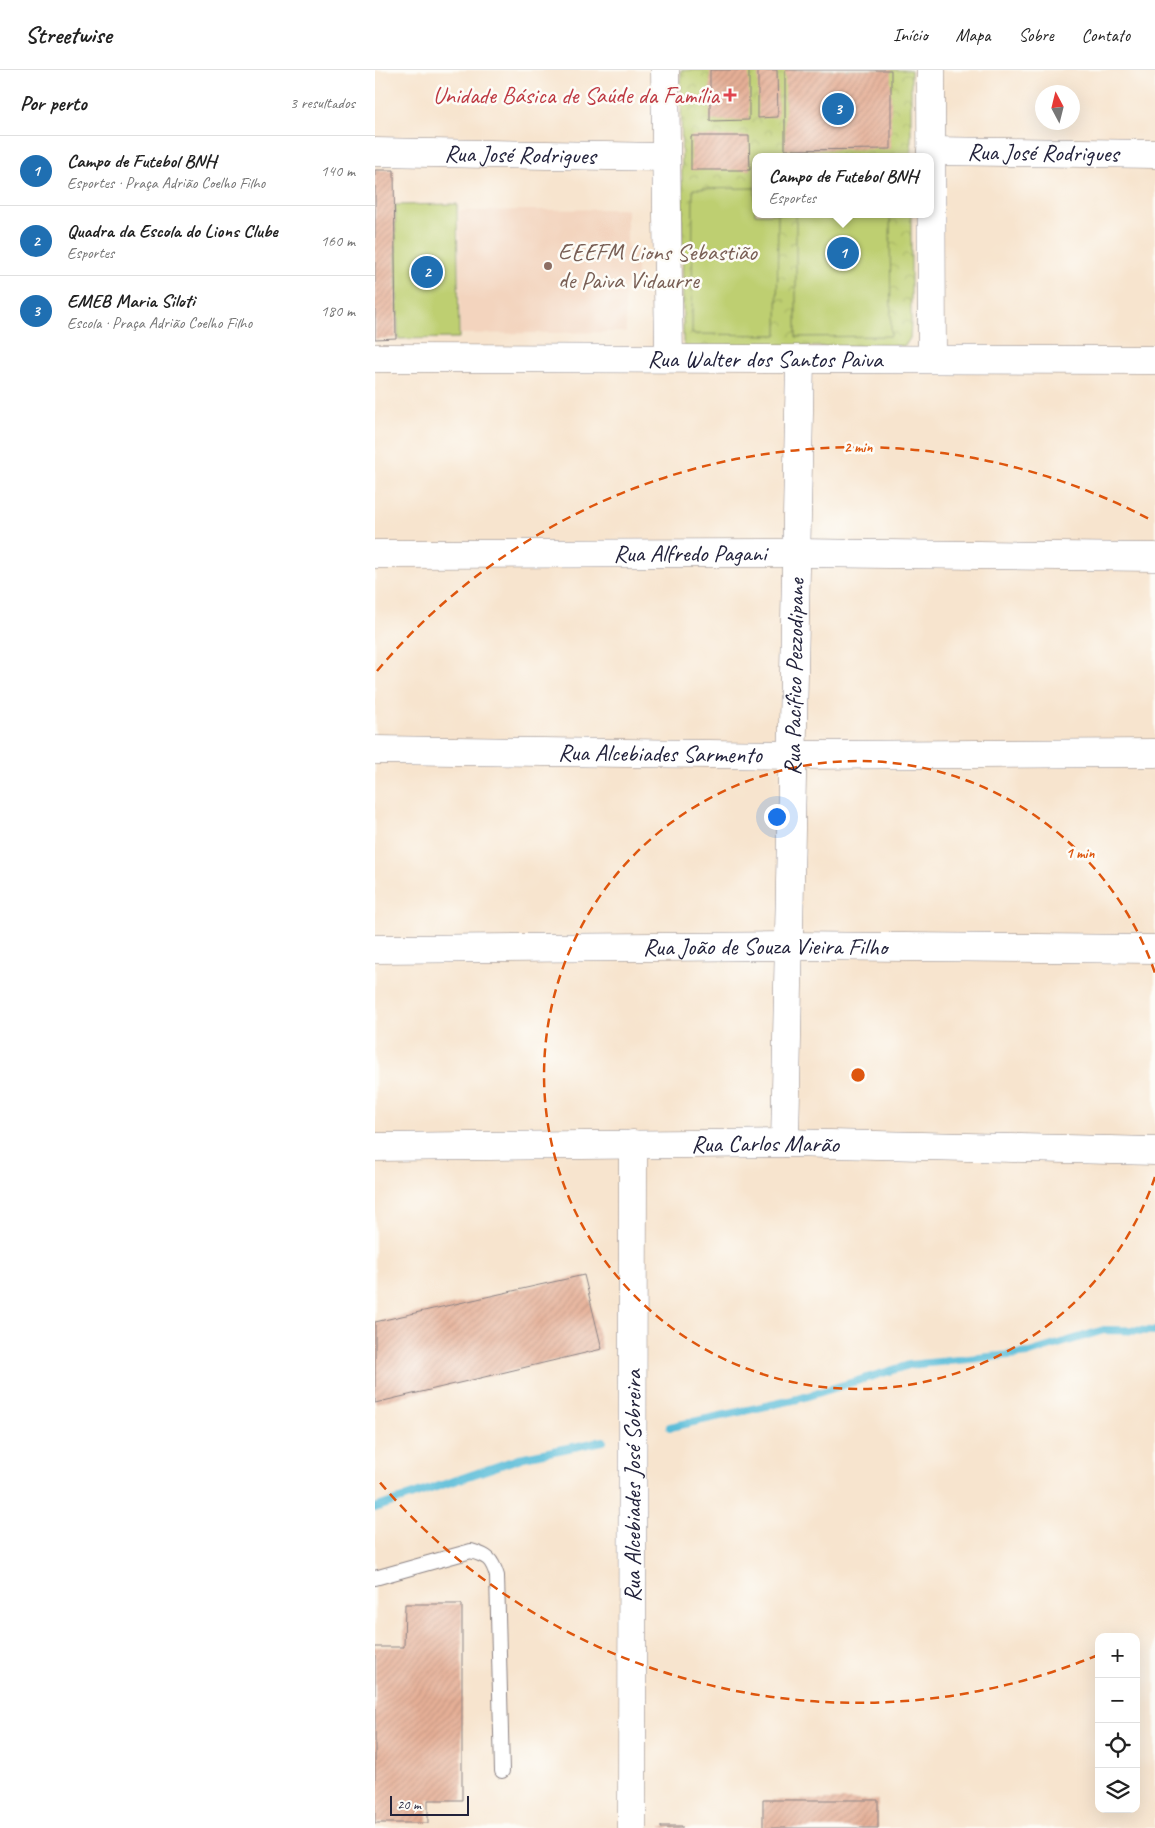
<!DOCTYPE html>
<html lang="pt">
<head>
<meta charset="utf-8">
<style>
  body { margin:0; font-family:Caveat,sans-serif; background:#f2f2f2; color:#222 }
  .controls { position:absolute; right:15px; bottom:15px; display:grid; overflow:hidden; border-radius:10px; box-shadow:0 5px 20px #0002 }
  .controls button { width:45px; height:45px; display:grid; place-items:center; padding:0; border:0; border-bottom:1px solid #e0e0e0; background:#fff; color:#222; font:25px sans-serif }
  .compass { position:absolute; left:660px; top:15px; width:45px; height:45px; border-radius:50%; background:#fff; box-shadow:0 5px 20px #0002; rotate:353deg }
  .scale { position:absolute; left:15px; bottom:12px; width:79px; box-sizing:border-box; padding-left:5px; border:2px solid #22223b; border-top:0; font-size:14px; line-height:18px; white-space:nowrap; color:#22223b; -webkit-text-stroke:4px #fdfcf7; paint-order:stroke }
  .you { position:absolute; left:401px; top:746px; width:18px; height:18px; margin:-12px; border:4px solid #fff; border-radius:50%; background:#1a73e8; box-shadow:0 0 0 8px #1a73e833 }
  .badge { display:grid; place-items:center; width:32px; height:32px; border-radius:50%; background:#1f6fb2; color:#fff; font-size:16px; font-weight:700 }
  .pin { position:absolute; translate:-50% -50%; border:2px solid #fff; box-shadow:0 1px 5px #0006 }
  .popup { position:absolute; left:377px; top:83px; width:182px; height:65px; box-sizing:border-box; display:grid; place-content:center; border-radius:10px; background:#fff; filter:drop-shadow(0 1px 4px #0005); font-size:16px; white-space:nowrap; color:#767676 }
  .popup b { font-size:19px; color:#222 }
  .popup::after { content:''; position:absolute; left:50%; top:100%; margin-left:-10px; border:10px solid transparent; border-top-color:#fff }
  .list { margin:0; padding:0; list-style:none }
  h2 { display:flex; justify-content:space-between; align-items:center; height:65px; margin:0; padding:0 20px; font-size:21px }
  h2 small { font-size:16px; font-weight:400; color:#767676 }
  .list li { display:grid; grid-template-columns:32px 1fr auto; gap:15px; align-items:center; box-sizing:border-box; height:70px; padding:0 20px; border-top:1px solid #e0e0e0 }
  .list b { display:block; font-size:19px; white-space:nowrap }
  .list p { margin:0; font-size:16px; white-space:nowrap; color:#767676 }
  .list em { font-size:16px; font-style:normal; color:#767676 }
  .icon { flex:none; width:28px; height:28px; fill:none; stroke:currentColor; stroke-width:2; stroke-linecap:round; stroke-linejoin:round }
  .map { position:relative; flex:none; width:780px; height:1758px; overflow:hidden }
  header { display:flex; align-items:center; gap:30px; box-sizing:border-box; height:70px; padding:0 25px; background:#fff; border-bottom:1px solid #e0e0e0 }
  header strong { font-size:24px }
  nav { display:flex; gap:28px; margin-inline-start:auto; font-size:18px }
  main { display:flex }
  aside { flex:1; background:#fff }
  .map>svg:first-child { display:block }
  .built { fill:#f3d4be }
  .park { fill:url(#park-crowns); stroke:#707856 }
  .garden { fill:#becf71; stroke:#707856 }
  .lines { fill:none; stroke-linecap:round; stroke-linejoin:round }
  .stream { stroke:#59bcd8; stroke-width:8 }
  .building { fill:url(#building-hatch) }
  .service-casing { stroke:#8c8384; stroke-width:16 }
  .minor-casing { stroke:#8c8384; stroke-width:29 }
  .service { stroke:#fff; stroke-width:14 }
  .minor { stroke:#fff; stroke-width:28 }
  .ring { fill:none; stroke:#de560e; stroke-width:2.5; stroke-dasharray:9 6 }
  .health-dot { fill:#e0444e; stroke:#fdfcf7; stroke-width:2 }
  .education-dot { fill:#8d6e63; stroke:#fdfcf7; stroke-width:2 }
  .labels { text-anchor:middle; stroke-width:5; stroke-linejoin:round; paint-order:stroke }
  .health-label { font-size:24px; fill:#be3a42; stroke:#fdfcf7; text-anchor:end }
  .street-label { font-size:24px; fill:#22223b; stroke:#fdfcf7 }
  .education-label { font-size:24px; fill:#785e54; stroke:#fdfcf7; text-anchor:start }
  .centre { fill:#de560e; stroke:#fdfcf7; stroke-width:2.5 }
  .ring-label { font-size:15px; text-anchor:middle; font-weight:bold; fill:#de560e; stroke:#fdfcf7; stroke-width:5; stroke-linejoin:round; paint-order:stroke }
</style>
</head>
<body>
<header>
<strong>Streetwise</strong>
<nav><a>Início</a><a>Mapa</a><a>Sobre</a><a>Contato</a></nav>
</header>
<main>
<aside>
<h2>Por perto<small>3 resultados</small></h2>
<ul class="list">
<li><span class="badge">1</span><div><b>Campo de Futebol BNH</b><p>Esportes · Praça Adrião Coelho Filho</p></div><em>140 m</em></li>
<li><span class="badge">2</span><div><b>Quadra da Escola do Lions Clube</b><p>Esportes</p></div><em>160 m</em></li>
<li><span class="badge">3</span><div><b>EMEB Maria Siloti</b><p>Escola · Praça Adrião Coelho Filho</p></div><em>180 m</em></li>
</ul>
</aside>
<div class="map">
<svg width="780" height="1758" viewBox="0 0 780 1758">
  <defs>
    <pattern id="park-crowns" width="20" height="18" patternUnits="userSpaceOnUse" patternTransform="scale(1.25)"><rect width="20" height="18" fill="#becf71"/><path d="M2 6a3 3 0 1 1 6 0M12 15a3 3 0 1 1 6 0" fill="none" stroke="#a3b163"/></pattern>
    <pattern id="building-hatch" width="6" height="6" patternUnits="userSpaceOnUse" patternTransform="scale(1.25)"><rect width="6" height="6" fill="#e5af96"/><path d="M-1 1l2-2M0 6l6-6M5 7l2-2" fill="none" stroke="#c49682"/></pattern>
  </defs>
  <rect width="100%" height="100%" fill="#fdfcf7"/>
  <filter id="ink" filterUnits="userSpaceOnUse"><feTurbulence type="fractalNoise" baseFrequency=".02" numOctaves="2"/><feDisplacementMap in="SourceGraphic" scale="10" xChannelSelector="R" yChannelSelector="G"/><feConvolveMatrix kernelMatrix="1 2 1 2 8 2 1 2 1" color-interpolation-filters="sRGB"/></filter>
  <filter id="wash" filterUnits="userSpaceOnUse"><feTurbulence type="fractalNoise" baseFrequency=".0096" numOctaves="4" result="noise"/><feDisplacementMap in="SourceGraphic" scale="20" xChannelSelector="R" yChannelSelector="G"/><feGaussianBlur stdDeviation="1.12" result="paint"/><feColorMatrix in="noise" values="0 0 0 0 0 0 0 0 0 0 0 0 0 0 0 0 0 1.4 0 .05"/><feComposite in="paint" operator="in"/></filter>
  <g filter="url(#wash)">
    <rect width="100%" height="100%" fill="#f7e4ce"/>
    <path class="built" d="M252 139V178H262V214L250 215 251 262 85 264 84 141Z"/>
    <path class="park" d="M306 0H536V87H380V144H536V252L535 268 530 276 310 278 308 272Z"/>
    <path class="garden" d="M380 118V144H403L402 265 317 264 318 119Z
      M82 134 84 268 23 269 20 135Z
      M421 144H515L516 266 421 267Z"/>
    <g class="lines">
      <path class="stream" d="M295 1357 423 1329 534 1295 654 1283 729 1260 780 1261
        M0 1438 149 1387 228 1371"/>
    </g>
    <g id="blocks">
      <path class="building" d="M335 0H374V50L335 51Z
        M383 0H402L403 47 383 48Z
        M410 0H516V79L410 80Z
        M316 66H374L375 100H316Z
        M0 100H19L21 268 0 269Z
        M209 1205 227 1279 0 1333V1252Z
        M30 1534H87V1730H53V1753H0V1577H29Z
        M388 1730H503V1758H388Z
        M286 1756H307V1758H286Z"/>
    </g>
  </g>
  <g filter="url(#ink)">
    <use href="#blocks" fill-opacity="0" stroke="#8c8384" stroke-width="1"/>
    <g class="lines">
      <defs>
        <path id="service" d="M0 1508 96 1481C113 1486 117 1489 122 1506L127 1701"/>
        <g id="minor">
          <path d="M290 0 294 288"/>
          <path d="M556 0 557 289"/>
          <path id="s1" d="M556 81 780 84"/>
          <path id="s2" d="M0 82 291 87"/>
          <path id="s3" d="M0 288 780 290"/>
          <path id="s4" d="M0 484 421 483 780 487"/>
          <path id="s5" d="M0 680 418 685 780 683"/>
          <path id="s6" d="M0 879 413 876 780 879"/>
          <path id="s7" d="M410 1073 425 290"/>
          <path id="s8" d="M0 1077 410 1073 780 1081"/>
          <path id="s9" d="M257 1758 258 1074"/>
        </g>
      </defs>
      <use href="#service" class="service-casing"/>
      <use href="#minor" class="minor-casing"/>
      <use href="#service" class="service"/>
      <use href="#minor" class="minor"/>
    </g>
  </g>
  <g class="ring">
    <path d="M780 1107A314 314 0 1 1 780 903"/>
    <path d="M723 1585A628 628 0 0 1 2 1409M2 601A628 628 0 0 1 778 451"/>
  </g>
  <path class="health-dot" d="M352.5 17.5h5v5h5v5h-5v5h-5v-5h-5v-5h5z"/>
  <circle class="education-dot" cx="173" cy="196" r="5"/>
  <g class="labels">
    <g class="health-label">
      <text x="344" y="33">Unidade Básica de Saúde da Família</text>
    </g>
    <g class="street-label">
      <text dy="8" stroke="none"><textPath href="#s1" startOffset="112">Rua José Rodrigues</textPath></text>
      <text dy="8" stroke="none"><textPath href="#s2" startOffset="145">Rua José Rodrigues</textPath></text>
      <text dy="8" stroke="none"><textPath href="#s3" startOffset="390">Rua Walter dos Santos Paiva</textPath></text>
      <text dy="8" stroke="none"><textPath href="#s4" startOffset="315">Rua Alfredo Pagani</textPath></text>
      <text dy="8" stroke="none"><textPath href="#s7" startOffset="466">Rua Pacífico Pezzodipane</textPath></text>
      <text dy="8" stroke="none"><textPath href="#s5" startOffset="285">Rua Alcebiades Sarmento</textPath></text>
      <text dy="8" stroke="none"><textPath href="#s6" startOffset="390">Rua João de Souza Vieira Filho</textPath></text>
      <text dy="8" stroke="none"><textPath href="#s8" startOffset="390">Rua Carlos Marão</textPath></text>
      <text dy="8" stroke="none"><textPath href="#s9" startOffset="342">Rua Alcebiades José Sobreira</textPath></text>
    </g>
    <g class="education-label">
      <text x="183" y="190">EEEFM Lions Sebastião<tspan x="183" dy="28">de Paiva Vidaurre</tspan></text>
    </g>
  </g>
  <circle cx="483" cy="1005" r="8" class="centre"/>
  <g class="ring-label">
    <text x="483" y="382">2 min</text>
    <text x="705" y="788">1 min</text>
  </g>
</svg>
<div class="controls">
<button>+</button>
<button>−</button>
<button><svg class="icon" aria-label="locate" viewBox="0 0 24 24"><circle cx="12" cy="12" r="6"/><path d="M12 2v4M12 18v4M2 12h4M18 12h4"/></svg></button>
<button><svg class="icon" aria-label="layers" viewBox="0 0 24 24"><path d="M12 4l9 5-9 5-9-5zM3 14l9 5 9-5"/></svg></button>
</div>
<svg class="compass" viewBox="-18 -18 36 36"><path d="M0-13l5 13h-10z" fill="#e53935"/><path d="M0 13l5-13h-10z" fill="#767676"/></svg>
<div class="scale">20 m</div>
<div class="you"></div>
<div class="pin badge" style="left:468px;top:183px">1</div>
<div class="popup"><b>Campo de Futebol BNH</b>Esportes</div>
<div class="pin badge" style="left:52px;top:202px">2</div>
<div class="pin badge" style="left:463px;top:39px">3</div>
</div>
</main>
</body>
</html>
